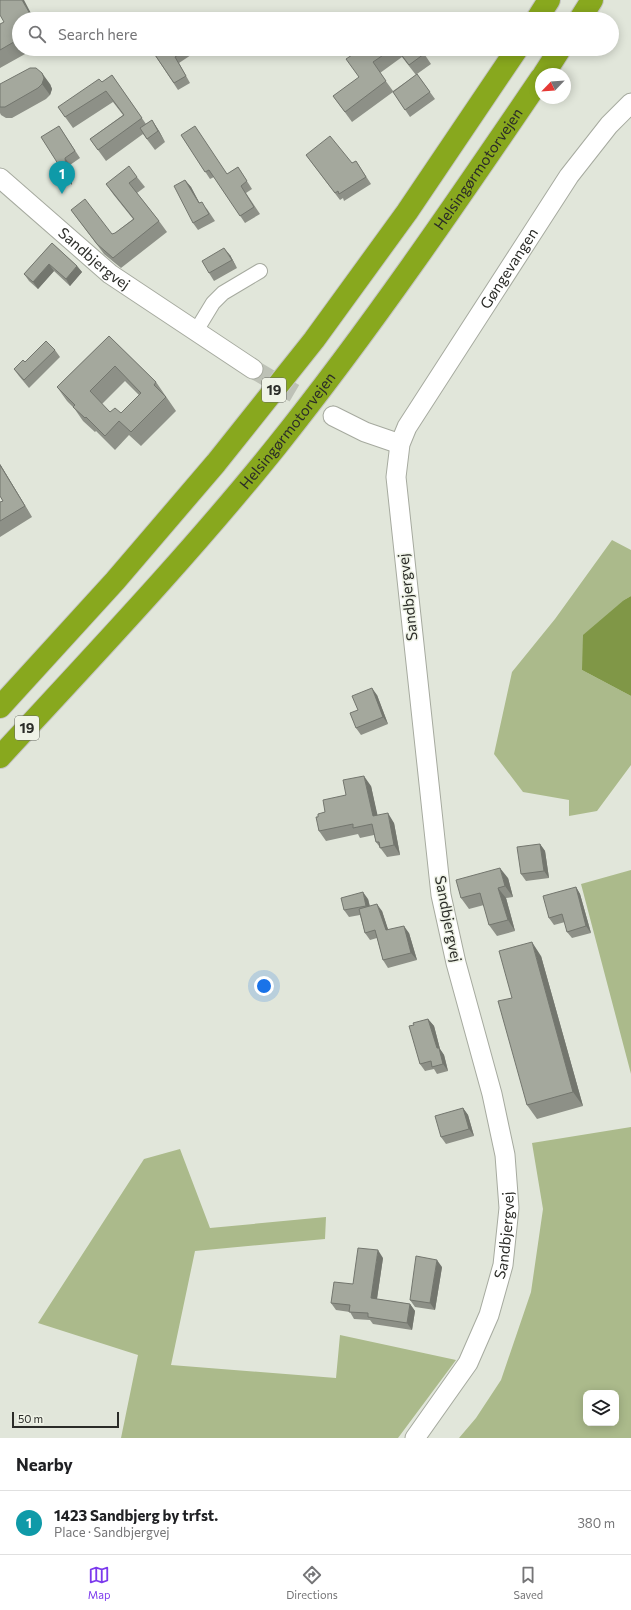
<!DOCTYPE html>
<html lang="en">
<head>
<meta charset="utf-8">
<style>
  body { margin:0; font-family:Commissioner,sans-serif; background:#f2f2f2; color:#202124 }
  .controls { position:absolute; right:12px; bottom:12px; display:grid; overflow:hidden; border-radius:8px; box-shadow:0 2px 10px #0003 }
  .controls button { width:36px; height:36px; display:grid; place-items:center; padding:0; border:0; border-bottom:1px solid #e0e0e0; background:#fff; color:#202124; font:20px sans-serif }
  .compass { position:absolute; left:535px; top:68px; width:36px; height:36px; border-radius:50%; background:#fff; box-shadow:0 2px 10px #0003; rotate:245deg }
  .scale { position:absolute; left:12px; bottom:10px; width:107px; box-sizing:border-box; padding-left:4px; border:2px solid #2b2c28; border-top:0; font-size:11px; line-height:14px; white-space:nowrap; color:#2b2c28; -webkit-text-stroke:3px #eff3e7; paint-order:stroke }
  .you { position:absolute; left:264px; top:986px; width:14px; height:14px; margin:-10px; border:3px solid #fff; border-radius:50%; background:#1a73e8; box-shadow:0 0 0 6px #1a73e833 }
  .badge { display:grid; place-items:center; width:26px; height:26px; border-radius:50%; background:#7c3aed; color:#fff; font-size:13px; font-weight:700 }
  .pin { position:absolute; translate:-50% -33px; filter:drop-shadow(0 1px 2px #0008) }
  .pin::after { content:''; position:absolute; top:21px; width:14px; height:12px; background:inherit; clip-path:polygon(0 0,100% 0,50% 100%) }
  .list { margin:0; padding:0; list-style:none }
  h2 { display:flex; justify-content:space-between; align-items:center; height:52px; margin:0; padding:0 16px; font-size:17px }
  h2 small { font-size:13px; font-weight:400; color:#757577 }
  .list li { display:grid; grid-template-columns:26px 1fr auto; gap:12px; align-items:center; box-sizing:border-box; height:64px; padding:0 16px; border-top:1px solid #e0e0e0 }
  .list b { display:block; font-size:15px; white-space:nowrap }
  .list p { margin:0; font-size:13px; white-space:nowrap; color:#757577 }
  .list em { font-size:13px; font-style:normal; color:#757577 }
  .icon { flex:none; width:22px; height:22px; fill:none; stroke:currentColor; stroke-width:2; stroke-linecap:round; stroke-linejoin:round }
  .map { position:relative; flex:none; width:631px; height:1438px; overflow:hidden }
  .search { position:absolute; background:#fff; box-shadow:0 2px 10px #0003; left:12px; right:12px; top:12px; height:44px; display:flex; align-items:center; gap:10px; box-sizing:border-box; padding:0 14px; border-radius:22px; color:#757577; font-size:15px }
  .sheet { height:116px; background:#fff }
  nav { display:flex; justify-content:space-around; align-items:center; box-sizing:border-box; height:56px; border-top:1px solid #e0e0e0; background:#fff; font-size:11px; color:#757577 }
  nav a { display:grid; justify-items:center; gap:2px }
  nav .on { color:#7c3aed }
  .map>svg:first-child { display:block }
  .green { fill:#abba8b; fill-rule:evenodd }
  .water { fill:#809747 }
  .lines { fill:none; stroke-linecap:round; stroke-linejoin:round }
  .secondary-tunnel { stroke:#bdc1b6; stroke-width:19; stroke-dasharray:19 10; stroke-linecap:butt }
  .street-casing { stroke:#a6aa9f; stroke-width:16 }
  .secondary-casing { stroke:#a6aa9f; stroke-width:21 }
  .highway-casing { stroke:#c4c4c3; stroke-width:24 }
  .street { stroke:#fff; stroke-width:14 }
  .secondary { stroke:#fff; stroke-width:19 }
  .highway { stroke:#88a81e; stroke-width:22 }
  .wall { fill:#8d9087; fill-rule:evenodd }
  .shaded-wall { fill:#73766e }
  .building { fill:#a4a89d; stroke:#73766e; fill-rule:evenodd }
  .labels { text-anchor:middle; stroke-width:3; stroke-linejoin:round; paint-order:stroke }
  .shield { fill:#eff3e7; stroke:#666861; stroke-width:1 }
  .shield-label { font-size:14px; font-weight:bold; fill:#2b2c28 }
  .street-label { font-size:15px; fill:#2b2c28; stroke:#eff3e7 }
</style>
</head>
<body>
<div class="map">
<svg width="631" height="1438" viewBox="0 0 631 1438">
  <rect width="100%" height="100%" fill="#e1e6da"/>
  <path class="green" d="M612 540 631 550V596L624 600 582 670 631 696V765L597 811 569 816V800L523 792 494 754 512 672 555 619Z
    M631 870V1074L581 884Z
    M631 1127V1438H459L476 1418 501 1380 531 1292 543 1209 532 1143ZM586 1393H616V1423H586Z
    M180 1149 210 1228 326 1217 325 1239 195 1251 171 1365 336 1378 340 1335 456 1360 398 1438H121L138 1355 38 1323 144 1159Z"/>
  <path class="water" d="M631 596V696L582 670 583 635 624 600Z"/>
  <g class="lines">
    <path class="secondary-tunnel" d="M253 369 333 416"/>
    <defs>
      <path id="street" d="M196 331 213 303 223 293 260 271"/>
      <g id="secondary">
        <path id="s1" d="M0 178 110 274 253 369"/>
        <path d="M333 416 365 432 400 444"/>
        <path id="s2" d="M415 1438 468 1363 489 1315 503 1265 509 1208 505 1155 492 1094 456 963 441 895 396 477 400 444 407 427 569 176 609 125 631 103"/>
      </g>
      <g id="highway">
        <path d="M537 19 549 0"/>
        <path d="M580 19 592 0"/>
        <path d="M544 74 560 49"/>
        <path d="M0 707 115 581 216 463 314 340 407 212 517 49"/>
        <path id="s3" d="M0 757C94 655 189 555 276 447 371 328 456 203 541 78"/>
      </g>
    </defs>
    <use href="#street" class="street-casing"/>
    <use href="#secondary" class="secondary-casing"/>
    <use href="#highway" class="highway-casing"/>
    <use href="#street" class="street"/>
    <use href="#secondary" class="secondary"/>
    <use href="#highway" class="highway"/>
  </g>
  <path class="wall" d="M19 19V49H34L0 68V24Z
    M151 49H187L191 55 179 63 190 83 178 90Z
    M361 49H421L431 64 417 74 435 99 410 117 393 92 352 122 333 96 359 78ZM402 57 416 75 393 91 380 73Z
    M112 75 146 124 152 120 159 131 165 142 155 150 143 134 106 161 90 139 123 115 113 102 73 128 58 107 102 82Z
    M0 84H50L52 89 50 95 46 99 12 118H6L1 115 0 113Z
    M59 126 80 158 70 165 72 185 67 178Z
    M181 135 227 174 238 167 252 189 246 193 260 214 245 223 214 177 210 179Z
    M306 155 352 163 356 161 371 184 344 201 343 198 340 200Z
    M137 177 145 187 137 193 159 221 167 232 121 268 104 254 71 210 112 234 115 233 133 219 113 194 106 184Z
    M185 180 191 187 199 203 207 209 215 221 198 230 193 223Z
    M52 243 77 266 82 272 70 286 54 271 38 289 29 281 24 274Z
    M230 255 237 268 214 281 209 273Z
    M109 336 156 382 176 411 141 446 129 435 115 450 96 431 95 432 83 421 74 408 67 401 57 387ZM125 381 139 395 121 413 110 412 102 404Z
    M55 350 60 357 29 388 19 376 14 369 25 362Z
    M0 464 32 517 0 537V502L3 501 0 496Z
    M377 695 388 724 361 735 356 728 358 710Z
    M371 786 377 815 394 823 400 855 387 857 376 842 374 835 360 838 358 834 326 841 319 831 318 817 325 812 346 795Z
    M540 844 545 851 549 878 526 881 521 874Z
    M508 878 513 897 506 898 515 931 497 936 489 925 484 905 469 909 461 898Z
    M576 887 580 894 591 933 572 938 567 932 565 922 554 925 549 918Z
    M368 899 370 906 382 911 388 930 409 933 417 960 388 968 383 960 377 938 370 940 365 933 360 915 349 917 344 910Z
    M541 956 583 1106 537 1119 527 1105 512 998Z
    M428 1019 434 1026 440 1049 444 1055 448 1071 437 1074 434 1069 425 1071 420 1064 414 1025Z
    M463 1108 468 1115 474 1136 446 1144 441 1137Z
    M383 1258 377 1299 410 1304 415 1311 412 1330 373 1324 370 1320 354 1319 350 1312 336 1310 331 1303Z
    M442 1267 435 1310 415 1307 410 1300Z"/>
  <path class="shaded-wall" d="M22 0H24L34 19H33Z
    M42 73 50 84 52 89 50 95 42 84Z
    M152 120 159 131 165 142 158 131Z
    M65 158 70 165 72 185 67 178Z
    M185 180 191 187 204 211 199 203Z
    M224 248 230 255 237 268 232 260Z
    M49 264 54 271 38 289 33 282Z
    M77 266 82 272 70 286 66 279Z
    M0 464 32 517 25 506 0 465Z
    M372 688 377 695 388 724 383 717Z
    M364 776 371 786 380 826 373 816Z
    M388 813 394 823 400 855 394 845Z
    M540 844 545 851 549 878 544 871Z
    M500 868 508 878 513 897 505 886Z
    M576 887 580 894 591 933 586 926Z
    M498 888 506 898 515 931 508 920Z
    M363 892 368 899 371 913 366 906Z
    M377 904 382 911 391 938 386 930Z
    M404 926 409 933 417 960 411 953Z
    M532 942 541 956 583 1106 573 1092Z
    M428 1019 434 1026 440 1049 444 1055 448 1071 443 1064 437 1048Z
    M463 1108 468 1115 474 1136 469 1129Z
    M378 1250 383 1258 376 1305 371 1298Z
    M437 1260 442 1267 435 1310 430 1303Z
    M410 1304 415 1311 412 1330 407 1323Z"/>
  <path class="building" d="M0 0H22L33 19H19V39L0 50V24L4 22 0 15Z
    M151 49H186L175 57 186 76 174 83Z
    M361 49H392L373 62 386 81 345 112 333 96 359 77 346 59Z
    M397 49H421L424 54 409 65Z
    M30 68H36L42 73 44 78 42 84 38 88 5 107H0V84Z
    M417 74 430 92 405 110 393 92Z
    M112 75 142 118 98 150 90 139 124 115 106 91 65 117 58 107 99 79 102 82Z
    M152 120 158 131 147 139 140 128Z
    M59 126 75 151 65 158 67 178 41 137Z
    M195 126 227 174 238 167 247 181 241 186 254 207 240 216 209 170 205 172 181 135Z
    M330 136 352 163 356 161 366 177 339 194 338 191 335 193 306 155Z
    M129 166 137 177 129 183 159 221 113 258 97 244 71 210 85 199 112 234 115 233 134 219 106 184Z
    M185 180 199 203 202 202 209 214 193 223 174 186Z
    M52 243 77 266 66 279 49 264 33 282 24 274Z
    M224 248 232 260 209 273 202 261Z
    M109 336 156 382 154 385 166 397 131 432 119 421 105 436 86 417 85 418 73 407 75 405 57 387ZM115 366 141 393 121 413 115 408 110 412 90 391Z
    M46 341 55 350 24 380 14 369 23 360 25 362Z
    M0 465 25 506 0 521V502L3 501 0 496Z
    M372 688 383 717 356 728 350 713 358 710 352 696Z
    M364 776 373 816 388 813 394 845 380 848 379 842H376L372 824 353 828V824L319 831 316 817H318V814L325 812 323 800 346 795 343 780Z
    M540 844 544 871 521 874 517 847Z
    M500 868 505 886 498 888 508 920 489 925 480 893 461 898 456 880Z
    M576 887 586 926 567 932 562 914 549 918 543 896Z
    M363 892 366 906 344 910 341 898Z
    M377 904 386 930 404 926 411 953 383 960 375 930 365 933 359 909Z
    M532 942 573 1092 527 1105 498 1001 512 998 499 951Z
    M428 1019 437 1048H439L443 1064 432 1067 431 1061 420 1064 409 1026 414 1025 413 1023Z
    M463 1108 469 1129 441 1137 435 1116Z
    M358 1248 378 1250 371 1298 410 1304 407 1323 368 1317V1313L349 1312 350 1305 331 1303 334 1282 353 1284Z
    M416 1256 437 1260 430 1303 410 1300Z"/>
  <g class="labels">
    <g class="shield">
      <rect x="262" y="378" width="24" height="24" rx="3"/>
      <rect x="15" y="716" width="24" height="24" rx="3"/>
    </g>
    <g class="shield-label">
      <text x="274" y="395">19</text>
      <text x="27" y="733">19</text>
    </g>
    <g class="street-label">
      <text dy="5" stroke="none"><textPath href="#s3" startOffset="759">Helsingørmotorvejen</textPath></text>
      <text dy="5" stroke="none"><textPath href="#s1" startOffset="124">Sandbjergvej</textPath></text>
      <text dy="5" stroke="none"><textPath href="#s2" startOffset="1235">Gøngevangen</textPath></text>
      <text dy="5" stroke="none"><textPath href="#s3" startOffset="435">Helsingørmotorvejen</textPath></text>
      <text transform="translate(408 597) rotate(-96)" y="5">Sandbjergvej</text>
      <text transform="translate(448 919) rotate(79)" y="5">Sandbjergvej</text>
      <text dy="5" stroke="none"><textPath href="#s2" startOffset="226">Sandbjergvej</textPath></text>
    </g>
  </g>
</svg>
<div class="controls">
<button><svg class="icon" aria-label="layers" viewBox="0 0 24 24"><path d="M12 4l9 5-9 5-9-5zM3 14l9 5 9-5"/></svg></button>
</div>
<svg class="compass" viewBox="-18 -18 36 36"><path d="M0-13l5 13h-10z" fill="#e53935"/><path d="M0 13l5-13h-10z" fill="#757577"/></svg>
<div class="scale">50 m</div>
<div class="you"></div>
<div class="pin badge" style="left:62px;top:194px;background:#0f9aa8">1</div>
<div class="search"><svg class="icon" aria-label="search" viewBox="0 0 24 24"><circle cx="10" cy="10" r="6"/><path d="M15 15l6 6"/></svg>Search here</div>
</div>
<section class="sheet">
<h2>Nearby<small></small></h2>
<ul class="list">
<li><span class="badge" style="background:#0f9aa8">1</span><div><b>1423 Sandbjerg by trfst.</b><p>Place · Sandbjergvej</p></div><em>380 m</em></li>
</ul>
</section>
<nav>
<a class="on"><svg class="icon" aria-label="map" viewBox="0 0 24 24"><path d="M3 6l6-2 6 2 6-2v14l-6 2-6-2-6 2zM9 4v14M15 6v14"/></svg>Map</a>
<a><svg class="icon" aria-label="directions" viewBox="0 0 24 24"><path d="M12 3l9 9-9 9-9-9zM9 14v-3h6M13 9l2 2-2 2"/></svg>Directions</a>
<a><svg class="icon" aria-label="saved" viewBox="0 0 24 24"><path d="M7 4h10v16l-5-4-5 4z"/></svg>Saved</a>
</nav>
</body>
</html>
